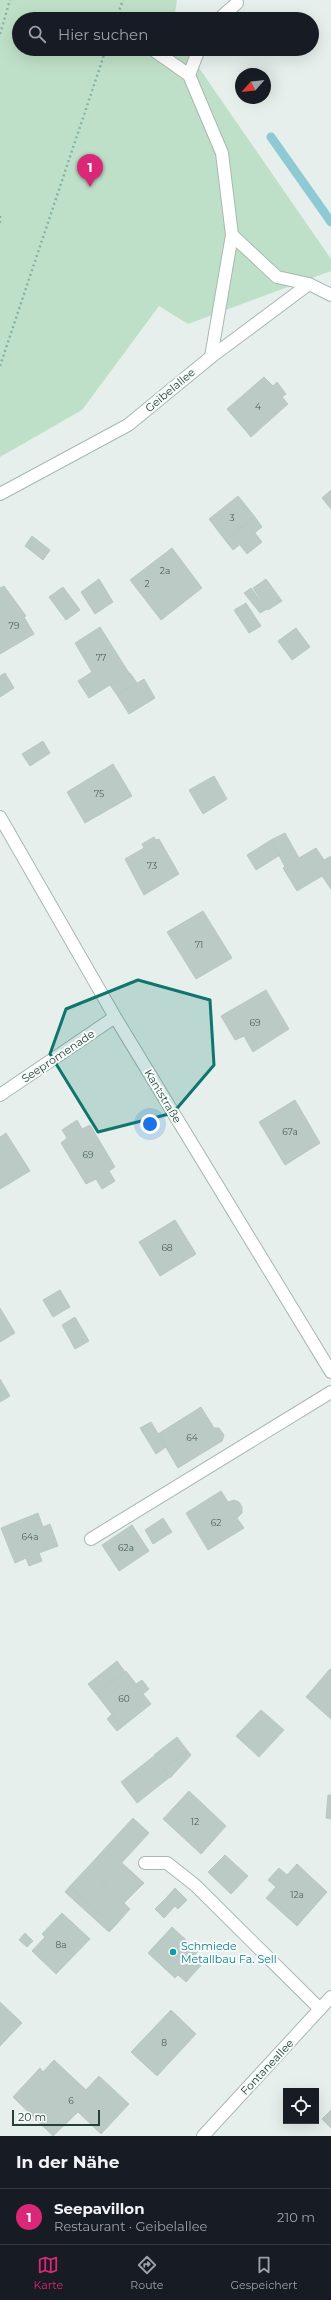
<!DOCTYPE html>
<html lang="de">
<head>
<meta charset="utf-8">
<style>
  body { margin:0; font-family:Montserrat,sans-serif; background:#242831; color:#f1f3f6 }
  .controls { position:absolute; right:12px; bottom:12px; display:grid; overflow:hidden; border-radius:0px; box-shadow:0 4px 16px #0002 }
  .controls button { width:36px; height:36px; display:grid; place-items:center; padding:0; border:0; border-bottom:1px solid #363941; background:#171b24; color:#f1f3f6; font:20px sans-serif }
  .compass { position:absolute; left:235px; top:68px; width:36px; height:36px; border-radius:50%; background:#171b24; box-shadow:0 4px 16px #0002; rotate:243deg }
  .scale { position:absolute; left:12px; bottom:10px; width:88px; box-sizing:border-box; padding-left:4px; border:2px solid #24423a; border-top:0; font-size:11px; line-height:14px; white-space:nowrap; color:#24423a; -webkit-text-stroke:3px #f7fbf9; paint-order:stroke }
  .you { position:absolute; left:150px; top:1124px; width:14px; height:14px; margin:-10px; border:3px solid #fff; border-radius:50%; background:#1a73e8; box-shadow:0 0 0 6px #1a73e833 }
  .badge { display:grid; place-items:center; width:26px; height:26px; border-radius:50%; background:#db2777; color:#fff; font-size:13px; font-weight:700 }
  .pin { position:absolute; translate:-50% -33px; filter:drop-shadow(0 1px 2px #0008) }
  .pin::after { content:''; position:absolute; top:21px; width:14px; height:12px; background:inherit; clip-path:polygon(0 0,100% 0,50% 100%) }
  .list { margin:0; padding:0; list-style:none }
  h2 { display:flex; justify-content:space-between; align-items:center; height:52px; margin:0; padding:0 16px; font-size:17px }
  h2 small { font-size:13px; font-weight:400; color:#9ea1a6 }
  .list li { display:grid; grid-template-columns:26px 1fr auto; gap:12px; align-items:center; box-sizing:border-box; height:56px; padding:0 16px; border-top:1px solid #363941 }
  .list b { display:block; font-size:15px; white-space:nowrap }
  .list p { margin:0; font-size:13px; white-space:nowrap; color:#9ea1a6 }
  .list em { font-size:13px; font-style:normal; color:#9ea1a6 }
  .icon { flex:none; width:22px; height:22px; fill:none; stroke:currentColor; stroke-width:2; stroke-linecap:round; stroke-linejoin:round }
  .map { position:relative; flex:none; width:331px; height:2136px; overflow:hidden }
  .search { position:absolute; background:#171b24; box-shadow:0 4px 16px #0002; left:12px; right:12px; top:12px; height:44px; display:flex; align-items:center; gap:10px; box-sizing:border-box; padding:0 14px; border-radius:22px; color:#9ea1a6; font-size:15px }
  .sheet { height:108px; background:#171b24 }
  nav { display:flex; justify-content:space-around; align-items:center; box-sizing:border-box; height:56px; border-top:1px solid #363941; background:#171b24; font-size:11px; color:#9ea1a6 }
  nav a { display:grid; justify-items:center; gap:2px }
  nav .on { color:#db2777 }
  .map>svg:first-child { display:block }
  .green { fill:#bfe0c8 }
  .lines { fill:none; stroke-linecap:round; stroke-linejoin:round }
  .stream { stroke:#8ec9d4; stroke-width:9 }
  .building { fill:#bbcac4; stroke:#b8c9c2 }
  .lane-casing { stroke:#a8b8b2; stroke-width:14 }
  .street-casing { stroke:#a8b8b2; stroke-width:14 }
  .path { stroke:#86b3a5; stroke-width:2.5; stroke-dasharray:2 3; stroke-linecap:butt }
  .lane { stroke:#fff; stroke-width:12 }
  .street { stroke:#fff; stroke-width:12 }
  .marked { fill:#0f766e; fill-opacity:0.2; stroke:#0f766e; stroke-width:3; stroke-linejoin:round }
  .culture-dot { fill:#0f9aa8; stroke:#f7fbf9; stroke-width:1.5 }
  .labels { text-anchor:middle; stroke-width:4; stroke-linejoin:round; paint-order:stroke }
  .number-label { font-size:9px; fill:#4a645c }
  .street-label { font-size:11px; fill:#24423a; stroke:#f7fbf9 }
  .culture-label { font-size:11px; fill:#0d838f; stroke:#f7fbf9; text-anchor:start }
</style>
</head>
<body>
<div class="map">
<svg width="331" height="2136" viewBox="0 0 331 2136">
  <rect width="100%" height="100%" fill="#e6efeb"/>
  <path class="green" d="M0 0H177L174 19H19V49H186L331 259V271L188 324 159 306 82 410 0 457Z"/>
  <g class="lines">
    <path class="stream" d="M271 137 331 222"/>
  </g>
  <path class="building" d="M264 377 273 386 277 382 286 394 282 397 288 404 251 437 227 409Z
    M331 490V509L322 498Z
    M238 496 255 517 225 540 209 519Z
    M255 517 262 527 233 550 225 540Z
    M255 533 262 542 247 554 240 545Z
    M32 536 50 550 43 560 25 546Z
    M172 548 202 588 161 620 130 580Z
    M99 579 113 602 95 614 81 592Z
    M266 579 282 601 268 610 253 588Z
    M4 586 26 616 24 617 34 634 0 654V588Z
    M63 587 80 610 66 620 49 597Z
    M251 588 267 609 260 613 244 593Z
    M246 603 261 626 249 633 234 610Z
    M100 627 129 673 89 698 78 681 92 672 75 643Z
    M296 628 310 647 292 660 278 641Z
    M5 673 14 688 0 697V676Z
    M130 673 137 683 117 695 110 685Z
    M144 679 155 698 129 714 117 695Z
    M43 741 50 753 30 766 22 754Z
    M113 764 132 796 85 823 67 792Z
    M214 776 227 799 203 814 189 790Z
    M285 833 299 858 316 848 324 860 331 856V889L322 876 297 891 283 868 285 867 271 840Z
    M154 837 156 840 159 839 179 874 144 895 125 859 144 848 142 844Z
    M271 840 280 855 256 870 247 855Z
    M203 911 232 958 196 979 167 932Z
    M266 990 289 1029 253 1052 244 1036 235 1040 221 1016Z
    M295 1100 320 1143 285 1165 259 1122Z
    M77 1120 82 1129 90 1125 115 1167 109 1171 115 1181 102 1189 96 1179 86 1184 61 1143 67 1138 62 1130Z
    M6 1133 30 1171 0 1189V1137Z
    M175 1220 196 1254 160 1276 139 1242Z
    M60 1290 70 1307 53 1317 43 1300Z
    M0 1308 15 1333 0 1342Z
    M75 1317 89 1341 75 1349 62 1325Z
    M0 1379 10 1396 0 1402Z
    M201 1407 214 1428H219L224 1435 222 1441 178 1468 158 1434Z
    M151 1422 166 1447 156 1454 140 1428Z
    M221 1491 228 1502 234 1500 239 1502 242 1507V1513L237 1518 244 1528 208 1550 186 1513Z
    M38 1513 43 1527 50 1524 58 1546 39 1553 42 1561 29 1566 26 1558 15 1563 1 1528Z
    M163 1518 172 1532 153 1544 145 1530Z
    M132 1525 149 1551 119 1571 102 1545Z
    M117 1661 125 1672 96 1694 88 1684Z
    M330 1669 331 1670V1719L306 1697Z
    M126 1671 136 1684 142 1680 149 1689 143 1694 151 1704 122 1727 96 1694Z
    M261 1710 284 1730 259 1757 236 1736Z
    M112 1714 122 1727 117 1731 107 1719Z
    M177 1737 187 1750 164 1768 154 1755Z
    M187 1750 191 1755 170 1778 163 1769Z
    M154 1756 170 1777 137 1803 121 1782Z
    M189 1791 226 1826 201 1854 163 1819Z
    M328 1795H331V1819L326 1818Z
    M133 1818 149 1833 103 1883 87 1868Z
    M225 1855 248 1876 231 1894 208 1872Z
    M122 1863 144 1883 124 1903 103 1883Z
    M297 1864 327 1892 297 1926 266 1898Z
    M87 1868 130 1909 114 1927 70 1886Z
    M279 1868 287 1875 276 1887 268 1880Z
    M70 1886 114 1927 109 1932 65 1892Z
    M175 1888 187 1900 178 1909 166 1898Z
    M166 1898 175 1906 164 1918 155 1909Z
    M62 1913 90 1939 56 1974 32 1951 45 1937 42 1934Z
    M172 1927 198 1951 175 1978 148 1953Z
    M25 1933 33 1941 27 1947 19 1940Z
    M196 1955 204 1962 186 1982 178 1975Z
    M0 2002 22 2023 0 2046Z
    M171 2010 196 2034 157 2076 131 2052Z
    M54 2060 86 2090 99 2076 129 2104 101 2134 78 2112 53 2136 13 2097 40 2068 43 2072Z
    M331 2110V2128L322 2119Z"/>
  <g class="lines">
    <defs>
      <path id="lane" d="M219 19 237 3
        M152 49 189 75 222 153 232 235 277 277 309 284
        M189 75 199 49
        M211 357 309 284 331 295
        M211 357 232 235
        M91 1539 331 1392
        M145 1863H167L195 1885 320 2009"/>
      <path id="street" d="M0 494 128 425 211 357
        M0 817 115 1017 331 1372
        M0 1095 115 1017
        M203 2136 331 1997"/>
    </defs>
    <use href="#lane" class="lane-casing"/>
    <use href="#street" class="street-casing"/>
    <path class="path" d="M116 19 123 0
      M0 34 10 0
      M0 216V224
      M0 366 106 49"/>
    <use href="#lane" class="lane"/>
    <use href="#street" class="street"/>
  </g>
  <path class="marked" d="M138 980 210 1000 214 1065 173 1113 98 1132 50 1054 66 1009Z"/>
  <circle class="culture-dot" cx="173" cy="1952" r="4"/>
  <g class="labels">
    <g class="number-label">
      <text x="258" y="410">4</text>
      <text x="232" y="521">3</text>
      <text x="165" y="574">2a</text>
      <text x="147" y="587">2</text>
      <text x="14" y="629">79</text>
      <text x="101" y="661">77</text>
      <text x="99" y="797">75</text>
      <text x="152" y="869">73</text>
      <text x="199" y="948">71</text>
      <text x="255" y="1026">69</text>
      <text x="290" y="1135">67a</text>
      <text x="88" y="1158">69</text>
      <text x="167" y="1251">68</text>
      <text x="192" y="1441">64</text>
      <text x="216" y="1526">62</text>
      <text x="30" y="1540">64a</text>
      <text x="126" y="1551">62a</text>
      <text x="124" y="1702">60</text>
      <text x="195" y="1825">12</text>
      <text x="297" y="1898">12a</text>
      <text x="61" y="1948">8a</text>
      <text x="164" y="2046">8</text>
      <text x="71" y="2104">6</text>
    </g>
    <g class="street-label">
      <text transform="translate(170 390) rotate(-40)" y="4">Geibelallee</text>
      <text transform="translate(58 1056) rotate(-34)" y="4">Seepromenade</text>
      <text transform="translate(163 1096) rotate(59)" y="4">Kantstraße</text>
      <text transform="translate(267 2067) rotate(-47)" y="4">Fontaneallee</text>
    </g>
    <g class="culture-label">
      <text x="181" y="1950">Schmiede<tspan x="181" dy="13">Metallbau Fa. Sell</tspan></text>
    </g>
  </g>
</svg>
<div class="controls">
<button><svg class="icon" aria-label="locate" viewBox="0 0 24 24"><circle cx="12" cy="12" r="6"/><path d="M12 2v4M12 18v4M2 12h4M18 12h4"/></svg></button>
</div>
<svg class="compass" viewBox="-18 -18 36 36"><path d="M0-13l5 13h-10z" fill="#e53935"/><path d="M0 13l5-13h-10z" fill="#9ea1a6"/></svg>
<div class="scale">20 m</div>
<div class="you"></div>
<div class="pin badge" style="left:90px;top:187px">1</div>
<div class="search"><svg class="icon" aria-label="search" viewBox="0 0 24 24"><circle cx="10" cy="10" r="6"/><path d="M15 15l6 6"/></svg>Hier suchen</div>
</div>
<section class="sheet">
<h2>In der Nähe<small></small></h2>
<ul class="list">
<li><span class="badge">1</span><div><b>Seepavillon</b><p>Restaurant · Geibelallee</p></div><em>210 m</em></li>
</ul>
</section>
<nav>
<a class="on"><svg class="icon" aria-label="map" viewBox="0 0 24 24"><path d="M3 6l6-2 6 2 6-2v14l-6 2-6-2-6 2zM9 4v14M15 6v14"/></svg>Karte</a>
<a><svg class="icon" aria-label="directions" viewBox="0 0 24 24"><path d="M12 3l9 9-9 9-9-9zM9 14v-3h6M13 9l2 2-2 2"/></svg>Route</a>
<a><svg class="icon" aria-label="saved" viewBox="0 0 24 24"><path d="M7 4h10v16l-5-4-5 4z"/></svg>Gespeichert</a>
</nav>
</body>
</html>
